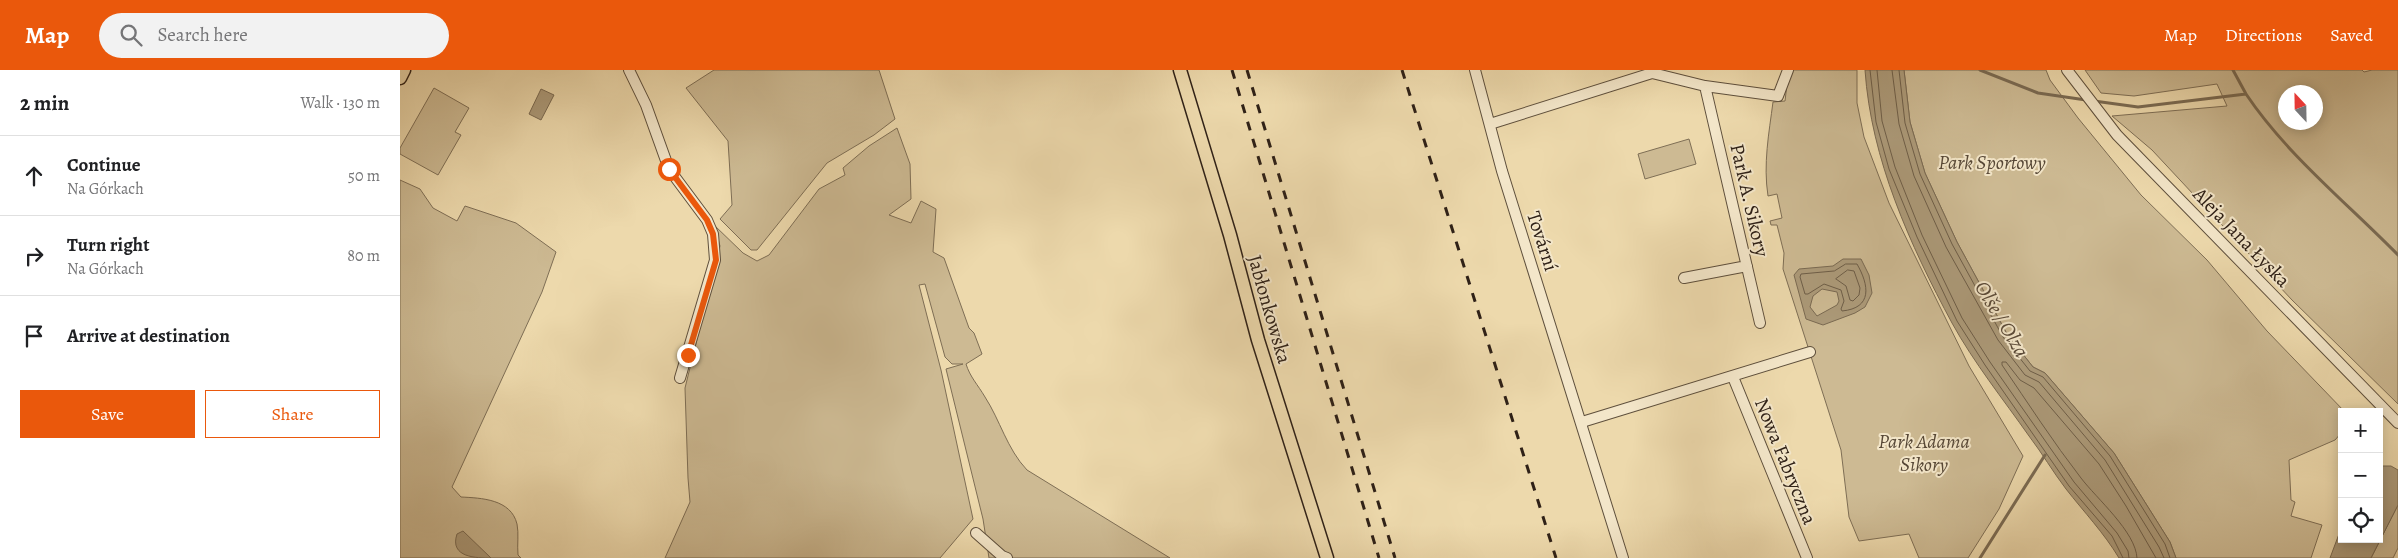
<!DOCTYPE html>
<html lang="en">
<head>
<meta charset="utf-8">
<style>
  body { margin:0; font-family:Alegreya,serif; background:#f2f2f2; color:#202124 }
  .controls { position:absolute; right:15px; bottom:15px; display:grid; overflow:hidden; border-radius:0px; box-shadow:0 2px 12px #0003 }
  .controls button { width:45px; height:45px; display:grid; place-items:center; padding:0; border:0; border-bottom:1px solid #e0e0e0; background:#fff; color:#202124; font:25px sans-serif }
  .compass { position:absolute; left:1878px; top:15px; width:45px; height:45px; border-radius:50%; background:#fff; box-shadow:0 2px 12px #0003; rotate:338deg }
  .stop { position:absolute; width:15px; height:15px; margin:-11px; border:4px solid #ea580c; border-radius:50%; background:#fff }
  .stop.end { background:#ea580c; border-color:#fff; box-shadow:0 1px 5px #0008 }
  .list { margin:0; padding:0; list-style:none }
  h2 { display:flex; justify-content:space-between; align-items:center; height:65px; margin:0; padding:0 20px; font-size:21px }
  h2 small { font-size:16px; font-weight:400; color:#757577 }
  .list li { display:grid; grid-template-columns:32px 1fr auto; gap:15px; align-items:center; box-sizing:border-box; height:80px; padding:0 20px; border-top:1px solid #e0e0e0 }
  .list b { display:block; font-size:19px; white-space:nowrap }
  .list p { margin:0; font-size:16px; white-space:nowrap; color:#757577 }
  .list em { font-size:16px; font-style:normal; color:#757577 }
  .actions { display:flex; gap:10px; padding:15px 20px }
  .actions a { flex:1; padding:11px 0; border:1px solid #ea580c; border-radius:0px; text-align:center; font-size:18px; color:#ea580c }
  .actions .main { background:#ea580c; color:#fff }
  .icon { flex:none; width:28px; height:28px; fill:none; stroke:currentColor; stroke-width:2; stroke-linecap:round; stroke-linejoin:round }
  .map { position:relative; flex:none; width:1998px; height:488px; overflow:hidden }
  header { display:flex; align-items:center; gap:30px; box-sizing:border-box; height:70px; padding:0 25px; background:#ea580c; color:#fff }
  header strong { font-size:24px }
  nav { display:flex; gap:28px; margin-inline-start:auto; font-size:18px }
  .search { width:350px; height:45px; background:#f2f2f2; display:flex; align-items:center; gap:12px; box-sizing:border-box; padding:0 18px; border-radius:28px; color:#757577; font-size:19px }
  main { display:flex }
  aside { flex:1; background:#fff }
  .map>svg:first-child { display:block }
  .green { fill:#cdba93; stroke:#7e6e55; fill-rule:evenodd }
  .water { fill:#ac9a79; stroke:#7a6a52; fill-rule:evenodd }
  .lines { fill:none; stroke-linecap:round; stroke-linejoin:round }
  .shore { stroke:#6e5e48; stroke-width:1 }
  .stream { stroke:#7a6a52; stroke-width:3 }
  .minor-casing { stroke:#5e4f3c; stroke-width:12 }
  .major-casing { stroke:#2f2117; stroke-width:15 }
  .minor { stroke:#f3e6c9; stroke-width:10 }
  .major { stroke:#edd9ac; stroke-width:12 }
  .rail { stroke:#2f2117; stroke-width:3; stroke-dasharray:9 9; stroke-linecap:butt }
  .route { stroke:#ea580c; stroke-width:6 }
  .labels { text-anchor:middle; stroke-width:4; stroke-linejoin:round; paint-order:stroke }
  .park-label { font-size:20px; font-style:italic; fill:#564736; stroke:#f3e6c9 }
  .street-label { font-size:20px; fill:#2f2117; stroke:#f3e6c9 }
  .water-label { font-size:21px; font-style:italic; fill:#5b4b39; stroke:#f3e6c9 }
</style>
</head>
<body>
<header>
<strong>Map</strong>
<div class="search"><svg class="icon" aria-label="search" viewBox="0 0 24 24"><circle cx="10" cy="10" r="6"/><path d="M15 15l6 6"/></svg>Search here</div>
<nav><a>Map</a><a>Directions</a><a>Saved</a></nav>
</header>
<main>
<aside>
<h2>2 min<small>Walk · 130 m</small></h2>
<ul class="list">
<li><svg class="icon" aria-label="ahead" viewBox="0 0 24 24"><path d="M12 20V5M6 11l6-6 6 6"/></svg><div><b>Continue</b><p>Na Górkach</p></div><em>50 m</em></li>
<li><svg class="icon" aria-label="right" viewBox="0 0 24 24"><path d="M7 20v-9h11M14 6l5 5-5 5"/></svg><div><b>Turn right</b><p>Na Górkach</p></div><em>80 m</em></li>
<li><svg class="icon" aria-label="arrive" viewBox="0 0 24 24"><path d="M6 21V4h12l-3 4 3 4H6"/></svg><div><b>Arrive at destination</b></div></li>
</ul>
<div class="actions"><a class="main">Save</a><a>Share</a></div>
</aside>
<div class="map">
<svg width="1998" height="488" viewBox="0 0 1998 488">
  <rect width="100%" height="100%" fill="#edd9ac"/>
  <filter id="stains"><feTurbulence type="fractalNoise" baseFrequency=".004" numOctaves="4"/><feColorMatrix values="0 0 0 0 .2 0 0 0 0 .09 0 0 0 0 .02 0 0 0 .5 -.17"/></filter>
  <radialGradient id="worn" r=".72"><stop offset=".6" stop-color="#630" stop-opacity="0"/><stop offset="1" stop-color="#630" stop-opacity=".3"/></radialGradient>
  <path class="green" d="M314 0H479L495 49 474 65 427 93 357 180H351L320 149 332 135 328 71 286 18Z
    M1392 0H1457V33L1464 67 1489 133 1569 296 1623 386 1599 439 1568 488H1519L1509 464 1459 471 1449 447 1441 380 1383 199 1384 183 1377 155H1371L1370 151 1382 148 1377 124 1368 126C1363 94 1369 63 1373 32L1385 31 1387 14Z
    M1504 0H1646L1650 10 1678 48 1741 125 1807 190 1867 261 1945 342H1942V362L1935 370 1889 390 1891 430 1895 432 1891 446 1922 455 1911 488H1776L1770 472 1714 383 1645 303 1633 297 1607 264 1557 172 1525 103 1510 52Z
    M1685 0H1962L1964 2 1972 0H1998V334L1892 230 1752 80 1712 46 1827 36 1817 14 1734 26 1701 23ZM1886 22H1916V52H1886Z
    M34 18 69 38 55 62 61 65 38 105 0 84V78Z
    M497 58 510 94 511 129 489 145 511 153 521 131 536 139 533 182 544 188 569 258 574 263 582 284 566 294C570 307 578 315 585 327 600 350 607 379 627 400L770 488H589L583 449 546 299 563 294H552L545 287 525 214 519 215 541 300 573 449 540 488H265L290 432 288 408 285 318 320 176 314 155 343 183 357 191 369 185 419 119 445 105 443 98 469 76Z
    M1289 69 1296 94 1245 109 1238 84Z
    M0 110 20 119 33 138 57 151 65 136 116 153 156 182 142 222 52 417 61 427C81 428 111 429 117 454 119 463 117 475 118 485L121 488H0Z
    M1998 435V478L1993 488H1971Z"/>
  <path class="water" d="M1465 0H1504L1510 52 1525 103 1557 172 1607 264 1633 297 1645 303 1714 383 1770 472 1776 488H1719C1704 463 1684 442 1666 419 1653 402 1642 383 1629 366 1603 329 1574 293 1552 253 1510 175 1471 89 1465 0Z
    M141 19 154 25 141 50 129 44Z
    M1443 189H1461L1469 205 1472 223 1465 237 1455 243 1423 255 1406 249 1394 205 1399 199 1433 196ZM1422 219 1437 222 1439 231 1437 235 1417 246 1410 237 1413 226Z
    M1979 396H1991L1998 400V435L1971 488H1930L1942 456V469H1979Z
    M63 461 91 488C77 488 49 488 57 464Z"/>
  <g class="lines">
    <path class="shore" d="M1470 0 1476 52 1489 99 1517 167 1557 251 1585 295 1669 416 1712 466 1723 488
      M1477 0 1482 51 1495 97 1522 165 1562 248 1590 292 1674 412 1717 463 1728 481 1729 488
      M1492 0 1499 54 1514 106 1546 177 1598 270 1625 305 1639 312 1705 390 1759 477 1764 488
      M1499 0 1505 53 1520 104 1552 174 1603 267 1630 301 1643 307 1710 386 1765 474 1770 488
      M1446 194H1457C1469 215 1473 238 1442 241L1441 239 1444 231 1441 220 1424 214 1408 224H1405L1400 207 1401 204 1434 201Z
      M1448 200 1454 201 1460 218 1459 225 1453 231 1450 230 1446 216 1436 209Z
      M1737 488C1736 462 1696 428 1681 408 1653 372 1628 333 1602 295V292H1606L1620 310 1634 318 1699 394 1726 436 1756 488"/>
    <path class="stream" d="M1580 0 1638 23 1686 30
      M1833 0 1846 24
      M1694 31 1738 37 1846 24C1887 85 1947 133 1998 185
      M1580 488 1645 385"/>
    <defs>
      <path id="minor" d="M229 0 246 35 269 99 307 150 313 164 315 190 280 308
        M1075 0 1102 101 1223 488
        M1667 0 1717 65 1998 353
        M1305 16 1360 253
        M1090 54 1252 3 1305 16 1378 26 1388 0
        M1284 208 1347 196
        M1333 307 1407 488
        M1182 352 1410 282
        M576 463 602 486 607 488"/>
      <path id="major" d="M780 0 830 165 858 270 927 488
        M0 8 4 0"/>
    </defs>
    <use href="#minor" class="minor-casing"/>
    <use href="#major" class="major-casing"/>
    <use href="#minor" class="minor"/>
    <use href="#major" class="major"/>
    <path class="rail" d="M832 0 979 488
      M847 0 995 488
      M1002 0 1156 488"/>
  </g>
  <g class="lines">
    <path class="route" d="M269 99 307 150 313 164 316 190 288 285"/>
  </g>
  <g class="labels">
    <g class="park-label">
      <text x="1592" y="99">Park Sportowy</text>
      <text x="1524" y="378">Park Adama<tspan x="1524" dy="23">Sikory</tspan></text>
    </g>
    <g class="street-label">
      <text transform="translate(1350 130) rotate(77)" y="7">Park A. Sikory</text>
      <text transform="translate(1842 167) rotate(46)" y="7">Aleja Jana Łyska</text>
      <text transform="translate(1143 171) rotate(72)" y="7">Tovární</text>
      <text transform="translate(870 239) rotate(74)" y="7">Jabłonkowska</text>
      <text transform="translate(1386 391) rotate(68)" y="7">Nowa Fabryczna</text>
    </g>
    <g class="water-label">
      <text transform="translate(1602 249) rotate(59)" y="7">Olše / Olza</text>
    </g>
  </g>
  <rect width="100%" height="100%" filter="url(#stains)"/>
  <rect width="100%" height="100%" fill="url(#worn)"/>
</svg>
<div class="controls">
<button>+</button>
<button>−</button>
<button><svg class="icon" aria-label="locate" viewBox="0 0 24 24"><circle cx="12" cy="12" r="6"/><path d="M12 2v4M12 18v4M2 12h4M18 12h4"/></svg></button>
</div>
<svg class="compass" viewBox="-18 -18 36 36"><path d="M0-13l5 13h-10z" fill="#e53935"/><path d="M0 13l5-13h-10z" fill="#757577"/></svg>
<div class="stop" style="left:269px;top:99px"></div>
<div class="stop end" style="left:288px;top:285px"></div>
</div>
</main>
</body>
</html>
